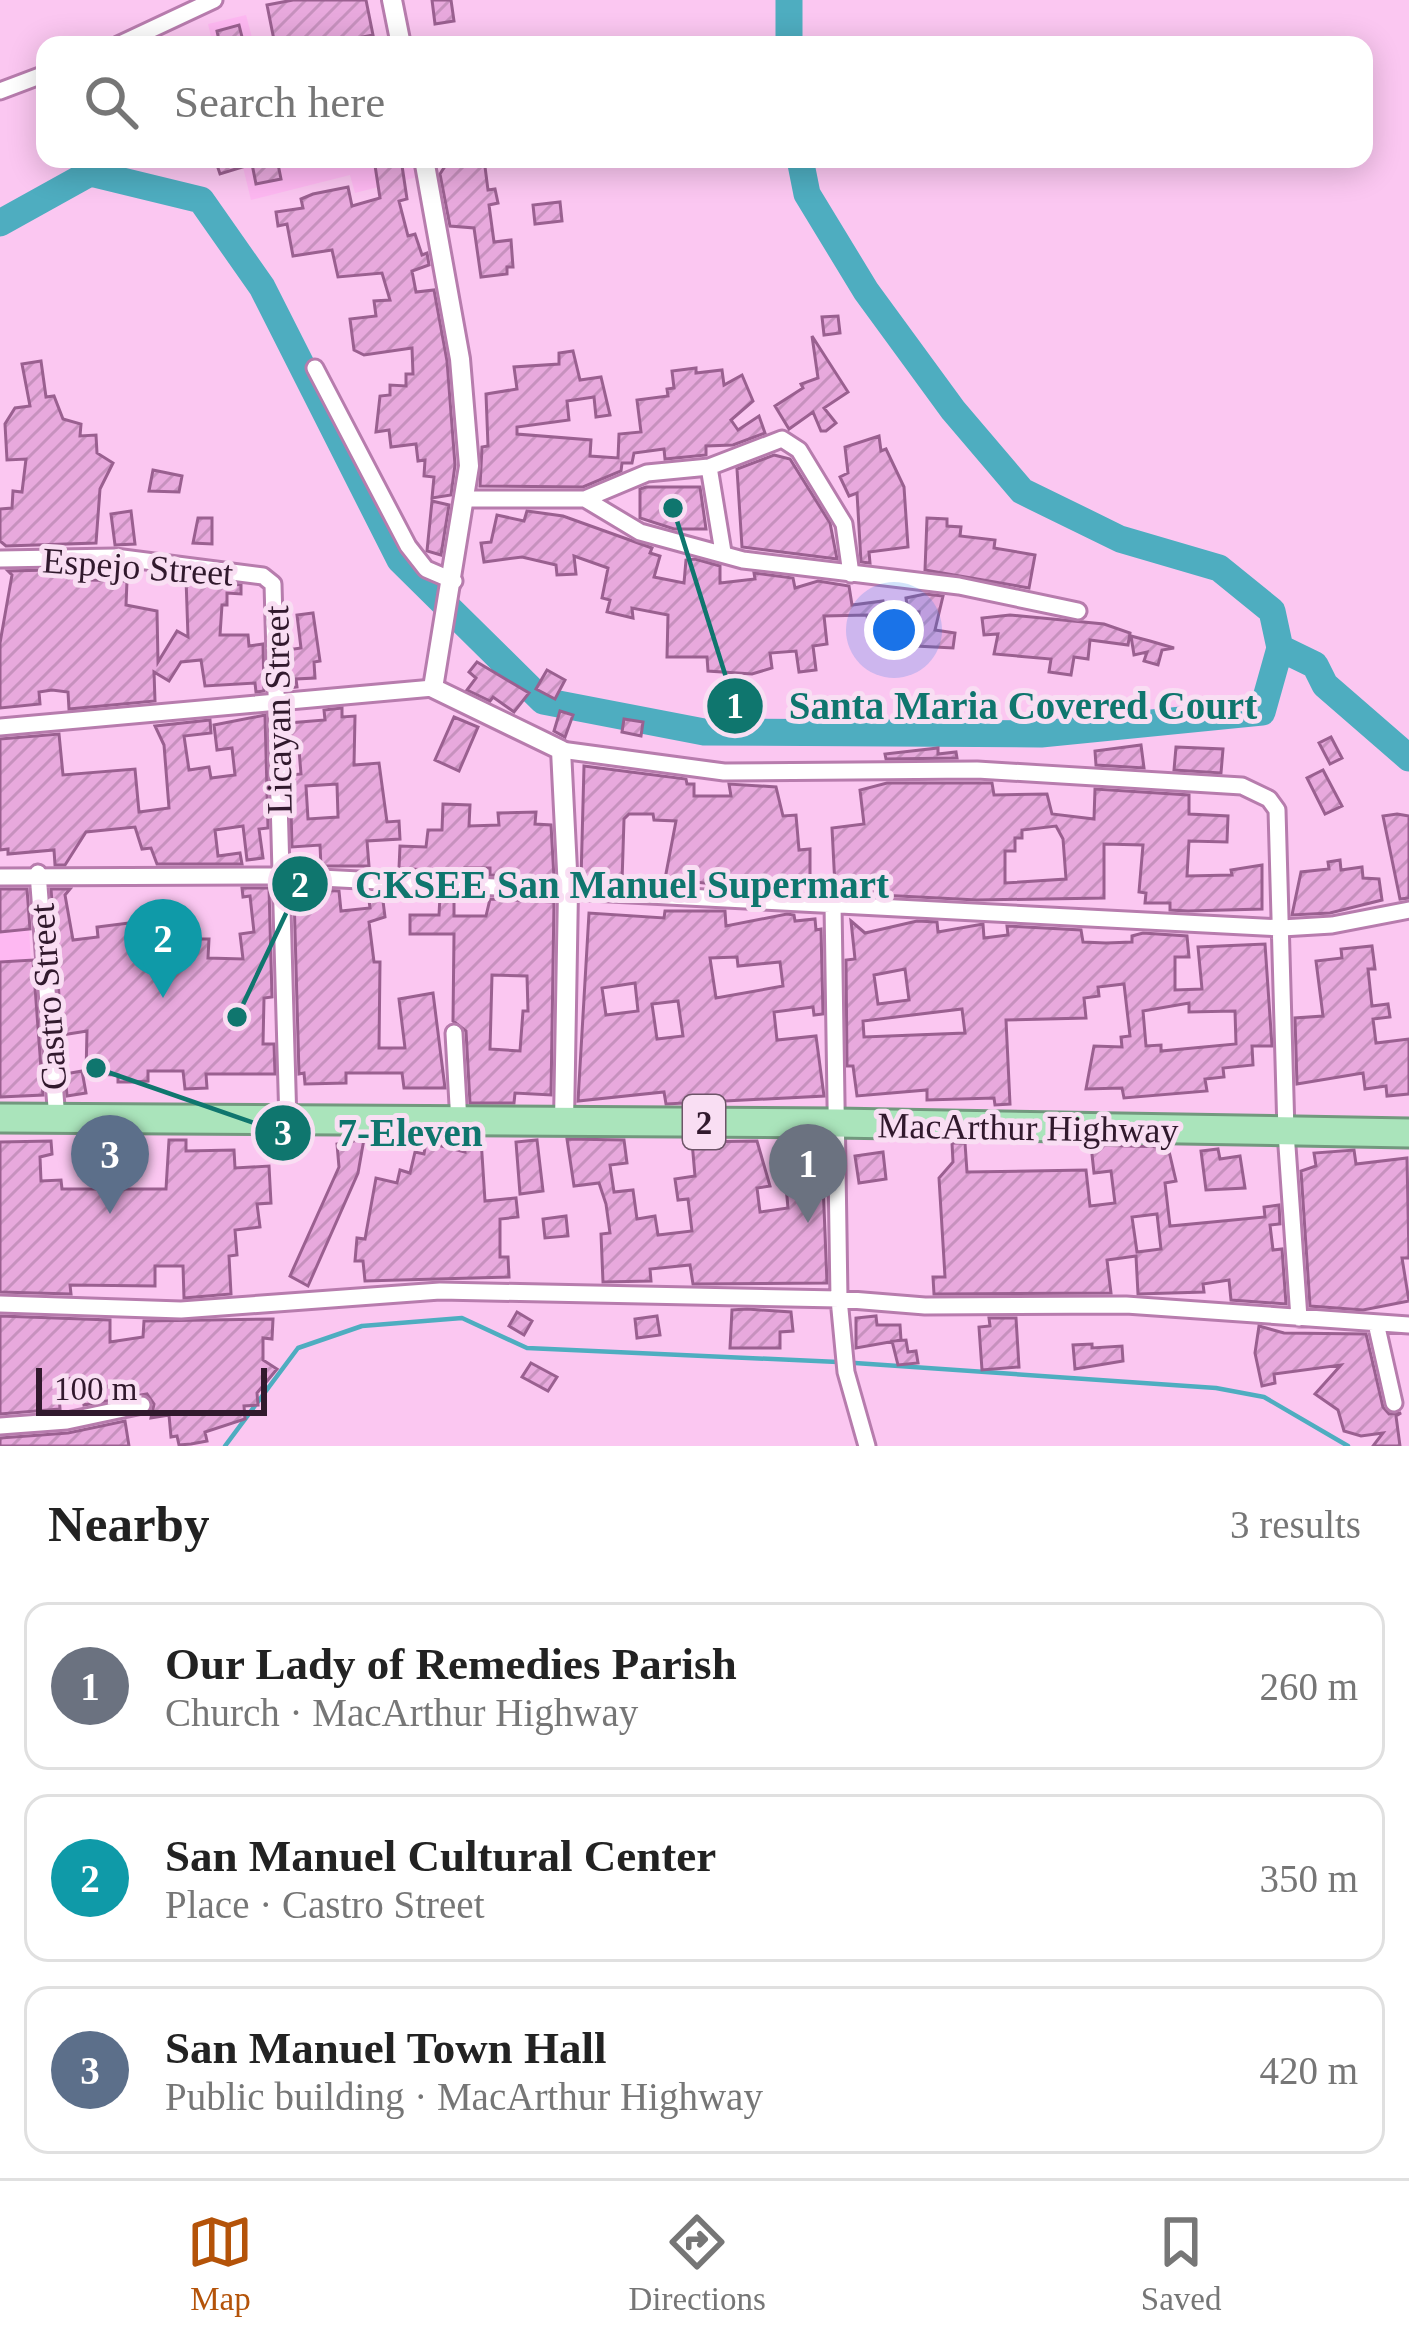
<!DOCTYPE html>
<html lang="en">
<head>
<meta charset="utf-8">
<style>
  body { margin:0; font-family:Georgia,serif; background:#f6f6f6; color:#222 }
  .scale { position:absolute; left:36px; bottom:30px; width:231px; box-sizing:border-box; padding-left:12px; border:6px solid #31192d; border-top:0; font-size:33px; line-height:42px; white-space:nowrap; color:#31192d; -webkit-text-stroke:9px #f9def3; paint-order:stroke }
  .you { position:absolute; left:894px; top:630px; width:42px; height:42px; margin:-30px; border:9px solid #fff; border-radius:50%; background:#1a73e8; box-shadow:0 0 0 18px #1a73e833 }
  .badge { display:grid; place-items:center; width:78px; height:78px; border-radius:50%; background:#b45309; color:#fff; font-size:39px; font-weight:700 }
  .pin { position:absolute; translate:-50% -99px; filter:drop-shadow(0 3px 6px #0008) }
  .pin::after { content:''; position:absolute; top:63px; width:42px; height:36px; background:inherit; clip-path:polygon(0 0,100% 0,50% 100%) }
  .list { margin:0; padding:0; list-style:none }
  h2 { display:flex; justify-content:space-between; align-items:center; height:156px; margin:0; padding:0 48px; font-size:51px }
  h2 small { font-size:39px; font-weight:400; color:#767676 }
  .list li { display:grid; grid-template-columns:78px 1fr auto; gap:36px; align-items:center; box-sizing:border-box; height:168px; margin:0 24px 24px; padding:0 24px; border:3px solid #e0e0e0; border-radius:24px }
  .list b { display:block; font-size:45px; white-space:nowrap }
  .list p { margin:0; font-size:39px; white-space:nowrap; color:#767676 }
  .list em { font-size:39px; font-style:normal; color:#767676 }
  .icon { flex:none; width:66px; height:66px; fill:none; stroke:currentColor; stroke-width:2; stroke-linecap:round; stroke-linejoin:round }
  .map { position:relative; flex:none; width:1409px; height:1446px; overflow:hidden }
  .search { position:absolute; background:#fff; box-shadow:0 6px 30px #0003; left:36px; right:36px; top:36px; height:132px; display:flex; align-items:center; gap:30px; box-sizing:border-box; padding:0 42px; border-radius:24px; color:#767676; font-size:45px }
  .sheet { height:732px; background:#fff }
  nav { display:flex; justify-content:space-around; align-items:center; box-sizing:border-box; height:168px; border-top:3px solid #e0e0e0; background:#fff; font-size:33px; color:#767676 }
  nav a { display:grid; justify-items:center; gap:6px }
  nav .on { color:#b45309 }
  .map>svg:first-child { display:block }
  .built { fill:#feb8f2 }
  .lines { fill:none; stroke-linecap:round; stroke-linejoin:round }
  .stream { stroke:#4eadc0; stroke-width:4.5 }
  .river { stroke:#4eadc0; stroke-width:27 }
  .building { fill:url(#building-hatch); stroke:#9a6090; stroke-width:3; fill-rule:evenodd }
  .minor-casing { stroke:#b77cad; stroke-width:21 }
  .tertiary-casing { stroke:#b77cad; stroke-width:24 }
  .trunk-casing { stroke:#72987e; stroke-width:33 }
  .minor { stroke:#fff; stroke-width:15 }
  .tertiary { stroke:#fff; stroke-width:18 }
  .trunk { stroke:#aae4bb; stroke-width:27 }
  .labels { text-anchor:middle; stroke-width:10; stroke-linejoin:round; paint-order:stroke }
  .shield { fill:#f9def3; stroke:#6d5468; stroke-width:3 }
  .shield-label { font-size:33px; font-weight:bold; fill:#31192d }
  .street-label { font-size:36px; fill:#31192d; stroke:#f9def3 }
  .leader { fill:none; stroke:#0f766e; stroke-width:4.5 }
  .callout-dot { fill:#0f766e; stroke:#f9def3; stroke-width:4.5 }
  .mark-label { font-size:36px; text-anchor:middle; font-weight:bold; fill:#fff }
  .callout-label { font-size:39px; text-anchor:middle; font-weight:bold; fill:#0f766e; stroke:#f9def3; stroke-width:10; stroke-linejoin:round; paint-order:stroke }
</style>
</head>
<body>
<div class="map">
<svg width="1409" height="1446" viewBox="0 0 1409 1446">
  <defs>
    <pattern id="building-hatch" width="6" height="6" patternUnits="userSpaceOnUse" patternTransform="scale(3)"><rect width="6" height="6" fill="#e8a9dd"/><path d="M-1 1l2-2M0 6l6-6M5 7l2-2" fill="none" stroke="#c791be"/></pattern>
  </defs>
  <rect width="100%" height="100%" fill="#fbc7f1"/>
  <path class="built" d="M246 15 254 45H213L208 24Z
    M241 159H412L417 177 355 193 350 175 251 200Z
    M29 926 37 1084 0 1086V927Z"/>
  <g class="lines">
    <path class="stream" d="M855 1363 1216 1388 1264 1397 1348 1446
      M225 1446 298 1348 362 1326 462 1318 527 1348 838 1362"/>
    <path class="river" d="M789 45V0
      M0 223 90 173 201 200 262 287 400 560 543 701 704 732 1041 734 1262 712 1280 648 1272 611 1219 568 1120 539 1022 491 953 410 866 291 807 194 800 159
      M1280 648 1315 665 1325 685 1409 758"/>
  </g>
  <path class="building" d="M293 0H366L373 35 322 45H275L267 5Z
    M432 0H451L454 21 435 24Z
    M239 25 244 45H220L217 31Z
    M225 159H277L281 179 256 184 252 164 220 174 216 162Z
    M374 159H401L407 199 399 201 408 236 415 234 422 255 427 253 429 265 412 271 416 292 434 290 447 361 455 465 451 495 432 498 434 477 424 476 425 460 418 461 416 444 391 447 389 430 376 432 380 396 390 395V385L406 386V374H413L412 348 364 355 354 350 350 319 376 316 374 301 390 300 382 273 338 277 332 250 293 256 287 224 278 226 276 212 303 208 301 199 313 194 348 187 352 206 380 198Z
    M461 159H484L488 190 495 189 498 203 489 205 494 242 511 240 513 267H507V274L481 277 474 228 450 226 440 174 447 163Z
    M560 202 562 221 535 224 533 205Z
    M838 316 840 333 824 335 822 317Z
    M812 336 848 392 824 408 836 423 826 431H821L813 412 789 429 775 406 803 388 801 384 818 378Z
    M573 351 580 380 601 377 610 415 596 417 594 397 567 401 569 420 517 427V434L591 440 590 456 618 458 619 434 641 432 637 400 668 396 667 389 674 388 672 371 696 368V373L722 370 724 385 742 375 753 401 731 420 738 430 759 416 765 433 733 445 706 446V455L665 459 664 449 634 453 632 463H622L621 471 583 487 480 486 482 447 488 446 486 394 517 389 514 367 559 364V353Z
    M41 361 46 397 54 396 63 419 81 424 80 436 96 435 97 453 113 463 100 489 96 543 6 546 0 541V509L12 508 13 491 22 492 26 459 7 460 5 424 15 408 30 406 22 364Z
    M879 436 881 451 886 449 904 487 908 547 869 552 870 563 861 562 857 493 849 496 840 477 848 473 845 447Z
    M774 455 790 459 830 523 837 559 742 547 737 469Z
    M153 470 182 476 179 492 149 491Z
    M646 487H700L706 529H674L640 518V489Z
    M432 501 449 505 441 555 427 551Z
    M131 511 135 544 115 545 111 514Z
    M527 511 563 516 652 548 650 553 660 556 654 577 684 583 686 560 695 559 720 566V583L755 579 754 573 793 578 795 588 818 581 849 586 852 605 883 601 892 639 870 642 867 615 824 616 827 644 813 646 816 670 799 672 796 651 770 653 772 668 752 674 708 671 707 657H667L668 615 632 608 633 618 607 612 610 600 602 598 608 568 574 556 576 574 557 575 556 565 522 557 484 562 481 543 491 542 497 515 524 521Z
    M198 518H212V544L193 543Z
    M927 518 947 519V526L961 527 960 536 995 540 994 548 1035 555 1029 588 925 570Z
    M92 569 91 580 127 581 126 605 157 611 158 662 177 631 188 637 186 578 241 585V594L227 593V605H222L220 635H248L249 646 263 644 264 691 256 692 255 683 205 686 201 660 181 662 169 681 154 672 155 701 69 709 68 692 52 690 39 692 40 704 0 708V643L12 575 8 571Z
    M925 594 943 596 935 630 955 633 953 648 916 646 919 612 908 613 906 598Z
    M313 613 320 661 314 662 315 678 296 679 297 687 288 688 287 650 301 648 297 615Z
    M1010 615 1104 624 1130 633 1128 645 1090 640 1088 659 1074 657 1071 675 1049 672 1051 659 994 654 998 634 984 635 982 618Z
    M1131 636 1150 641 1174 648 1162 650 1158 665 1144 661 1147 652 1134 655Z
    M477 662 529 693 514 712 493 697 490 701 467 690 476 678 469 672Z
    M547 670 565 680 555 699 536 689Z
    M342 708V717L355 716 354 765 379 763 387 822 399 821 400 839 367 841 369 866H321L320 845 292 847 290 775 301 774 299 750 290 751 289 723 325 720 324 710ZM337 784 338 817 308 819 306 786Z
    M560 711 573 715 565 737 554 731Z
    M265 715 268 828 259 829 263 858 247 860 243 826 215 830 218 856 240 853 242 864H157L151 848 142 849 135 827 86 832 65 865H55L54 850 8 854V849L0 850V739L59 734 63 775 135 769 139 812 169 808 164 745 155 726 210 720 211 733 184 736 189 770 209 767 211 778 235 775 232 748 217 750 214 725Z
    M454 717 478 727 459 771 435 760Z
    M624 719 643 722 641 736 622 732Z
    M1331 737 1342 758 1330 764 1319 743Z
    M1141 745 1144 768 1096 765 1095 751Z
    M1176 747 1223 749 1221 773 1174 770Z
    M938 748V754L956 752 957 758 886 759 885 754Z
    M584 766 686 779 687 784H694V796H731L729 784 776 787 783 816 796 815 799 850 810 849V885L762 889 665 879 676 821 654 820 653 814H629L624 819 622 882 581 880Z
    M1323 770 1342 806 1325 814 1307 778Z
    M887 783H992L994 795 1047 794 1052 814 1094 819 1095 789 1189 795V814L1228 816 1227 842 1189 841 1187 876 1232 875 1231 870 1262 865V909L1188 911 1170 910V903H1145L1146 893 1139 892 1143 845 1104 844V898L977 900 860 894 854 884 835 886 832 828 864 824 860 790ZM1056 826 1063 839 1066 879 1005 883V851H1015V838H1022V830Z
    M443 804 470 805 469 826 499 825 498 813 536 812 535 824 551 825 554 878 490 875V868H465V873L399 868 400 846 426 847 428 830H442Z
    M1397 814 1409 816V898L1400 899 1383 816Z
    M1340 860 1341 870 1362 867 1363 878 1379 879 1382 900 1330 913 1292 915 1301 872 1329 869 1328 862Z
    M242 888H269L272 997 264 998 263 1044H274L275 1074H206L207 1088 185 1089 183 1071H148V1081L133 1082H118V1075L86 1074 87 1031 62 1035 51 889H70L65 895 73 940 98 937 97 927 129 923H195V939H209L208 958 243 959 240 934 254 932 250 896 243 897Z
    M0 889H27L30 929 0 932Z
    M315 890 339 891 341 911 370 908 368 892 389 894 382 893 385 917 369 922 374 962H380L379 1048H405L399 999 433 993 445 1088H404L402 1073H346V1083L305 1084 304 1073 299 1074 294 895Z
    M440 896 454 897V916H486L490 899 554 902 551 1095 515 1093 514 1103H470L466 1031 453 1021 454 934H410V915H439ZM492 975 527 976 528 1011H523L520 1051 490 1049Z
    M665 911H725L726 926 787 914 794 915 795 921 815 919 816 930 821 929 823 1014 814 1015 813 1007 774 1012 777 1040 816 1036 824 1096 666 1104 664 1092 578 1101 589 913 664 918ZM737 957 738 966 780 962 783 986 716 998 710 958ZM635 983 638 1011 606 1015 602 988ZM678 1001 683 1036 657 1039 652 1004Z
    M851 921 865 933 917 921 937 922 938 932 983 924 984 938 1008 935 1007 926 1081 930 1083 942 1106 943 1132 942V936L1143 933 1187 936 1189 957H1175V990L1202 989 1198 947 1265 944 1272 1046H1252L1253 1065 1223 1068 1224 1077 1205 1079 1207 1091 1124 1098 1122 1088 1086 1089 1094 1046 1122 1047 1121 1037 1130 1036 1124 984 1098 987 1099 996 1084 998 1086 1018 1006 1020 1010 1104 995 1105 994 1098 927 1100V1090L857 1096 853 1066H847L846 960 855 959ZM905 969 909 1000 878 1004 874 975ZM1189 1003V1012L1235 1011 1236 1044 1161 1051V1045L1146 1046 1143 1011ZM962 1009 965 1033 864 1037 863 1021Z
    M1372 946 1375 969H1368L1372 1006 1388 1004 1390 1017 1373 1019 1376 1043 1409 1039V1094L1387 1096 1386 1086 1365 1089 1363 1073 1297 1084 1295 1018 1323 1016 1316 961 1342 958 1341 949Z
    M33 960 43 1095 0 1097V962Z
    M82 1071 86 1093 67 1096 65 1074Z
    M364 1139 358 1173 308 1286 290 1276 339 1167 337 1144Z
    M465 1139H481L485 1201 516 1198 518 1217 500 1219V1257H508L509 1277 365 1281 363 1261H355L357 1238 365 1239 376 1178 397 1183 400 1170 410 1173 415 1152 424 1154 426 1142 465 1152Z
    M567 1139 624 1140 627 1163 610 1165 614 1192 633 1190 637 1219 655 1216 658 1235 692 1231 688 1199 678 1200 675 1179 695 1176 692 1142 757 1141 770 1186 757 1188 760 1212 788 1208 786 1186 823 1183 827 1283 693 1284 690 1265 650 1269 651 1281 603 1282 601 1234 610 1233 606 1204 599 1183 574 1186Z
    M169 1140H186V1151L234 1150 235 1168 269 1166 271 1203 257 1204 260 1227 235 1230 237 1255 229 1256 231 1294 184 1298 183 1266H155V1286L70 1285 71 1294 0 1292V1142L51 1141 52 1154 40 1157 41 1181 61 1180 62 1189H100V1177H124V1189H166Z
    M537 1140 543 1191 520 1194 516 1142Z
    M952 1143H965L967 1172 1086 1170 1090 1206 1115 1203 1111 1171 1094 1173 1091 1145 1168 1147 1176 1181 1165 1183 1170 1226 1265 1217 1264 1207 1279 1205 1280 1224 1270 1225 1273 1250 1282 1249 1286 1304 1231 1300 1229 1280 1203 1284 1204 1292 1138 1294 1136 1256 1107 1260 1111 1293 934 1294 933 1277H945L939 1178 953 1162ZM1157 1214 1161 1249 1137 1252 1132 1217Z
    M1218 1149 1220 1159 1240 1156 1245 1188 1206 1190 1201 1151Z
    M1354 1150 1356 1164 1407 1158 1409 1258H1402L1409 1301 1363 1310 1310 1306 1301 1171 1316 1166 1314 1153Z
    M883 1152 886 1179 859 1183 855 1156Z
    M566 1216 568 1236 545 1238 543 1219Z
    M747 1309 791 1312 793 1331 780 1332V1348H730L732 1310Z
    M517 1312 532 1321 524 1335 509 1326Z
    M0 1316 110 1320V1342L143 1337 144 1321 273 1319 272 1339 263 1338V1360L277 1369 257 1393 258 1405 244 1406 245 1419 205 1432 207 1441 191 1444 179 1445 177 1436 171 1437 169 1415 151 1418 154 1404 147 1394 84 1405 81 1377 58 1380 60 1409 0 1414Z
    M657 1316 660 1335 637 1338 635 1319Z
    M876 1316 877 1325H900L901 1340 856 1348V1318Z
    M989 1318H1016L1019 1367 982 1370 979 1327 990 1326Z
    M1259 1326 1284 1333 1366 1334 1383 1407 1389 1414 1401 1413 1396 1416 1400 1446H1373L1383 1433 1361 1436 1344 1431 1338 1410 1315 1394 1341 1365 1274 1374 1275 1383 1262 1386 1255 1353Z
    M906 1340 908 1352 916 1351 918 1363 898 1365 892 1341Z
    M1092 1344V1348L1122 1346 1123 1361 1075 1369 1073 1345Z
    M531 1363 557 1377 548 1391 522 1377Z
    M125 1421 129 1446H0V1438L68 1433Z"/>
  <g class="lines">
    <defs>
      <path id="minor" d="M118 45 214 0
        M0 91 45 74
        M315 368 408 546 426 569 454 581
        M465 499H585L640 532 743 560 959 586 1078 611
        M585 499 647 473 709 467
        M723 552 709 467 782 439 799 450 844 524 851 574
        M0 559 115 557 263 576 273 584 288 1124
        M0 727 433 688
        M561 750 724 772 977 770 1242 786 1269 799 1277 810 1286 1132 1299 1318
        M38 873 57 1120
        M0 877 282 876 1282 928 1332 925 1409 910
        M833 904 839 1299 846 1372 867 1446
        M454 1033 459 1123
        M0 1304 181 1310 440 1291 839 1299 925 1306 1126 1305 1409 1325
        M1376 1323 1394 1403
        M0 1426 67 1421 142 1405"/>
      <path id="tertiary" d="M392 0 401 45
        M424 159 460 359 469 466 433 688 561 750 568 890 564 1122"/>
      <path id="trunk" d="M0 1118 837 1123 1409 1133"/>
    </defs>
    <use href="#minor" class="minor-casing"/>
    <use href="#tertiary" class="tertiary-casing"/>
    <use href="#trunk" class="trunk-casing"/>
    <use href="#minor" class="minor"/>
    <use href="#tertiary" class="tertiary"/>
    <use href="#trunk" class="trunk"/>
  </g>
  <g class="labels">
    <rect class="shield" x="683" y="1095" width="42" height="54" rx="9"/>
    <g class="shield-label">
      <text x="704" y="1134">2</text>
    </g>
    <g class="street-label">
      <text transform="translate(138 566) rotate(4)" y="13">Espejo Street</text>
      <text transform="translate(277 710) rotate(-91)" y="13">Licayan Street</text>
      <text transform="translate(47 997) rotate(-94)" y="13">Castro Street</text>
      <text transform="translate(1028 1127) rotate(1)" y="13">MacArthur Highway</text>
    </g>
  </g>
  <path class="leader" d="M673 508L735 706M237 1017L300 884M96 1068L283 1133"/>
  <g class="callout-dot">
    <circle cx="673" cy="508" r="12"/>
    <circle cx="237" cy="1017" r="12"/>
    <circle cx="96" cy="1068" r="12"/>
    <circle cx="735" cy="706" r="30"/>
    <circle cx="300" cy="884" r="30"/>
    <circle cx="283" cy="1133" r="30"/>
  </g>
  <g class="mark-label">
    <text x="735" y="718">1</text>
    <text x="300" y="897">2</text>
    <text x="283" y="1145">3</text>
  </g>
  <g class="callout-label">
    <text x="1023" y="719">Santa Maria Covered Court</text>
    <text x="622" y="898">CKSEE San Manuel Supermart</text>
    <text x="410" y="1146">7-Eleven</text>
  </g>
</svg>
<div class="scale">100 m</div>
<div class="you"></div>
<div class="pin badge" style="left:808px;top:1223px;background:#6b7280">1</div>
<div class="pin badge" style="left:163px;top:998px;background:#0f9aa8">2</div>
<div class="pin badge" style="left:110px;top:1214px;background:#5c6f8a">3</div>
<div class="search"><svg class="icon" aria-label="search" viewBox="0 0 24 24"><circle cx="10" cy="10" r="6"/><path d="M15 15l6 6"/></svg>Search here</div>
</div>
<section class="sheet">
<h2>Nearby<small>3 results</small></h2>
<ul class="list">
<li><span class="badge" style="background:#6b7280">1</span><div><b>Our Lady of Remedies Parish</b><p>Church · MacArthur Highway</p></div><em>260 m</em></li>
<li><span class="badge" style="background:#0f9aa8">2</span><div><b>San Manuel Cultural Center</b><p>Place · Castro Street</p></div><em>350 m</em></li>
<li><span class="badge" style="background:#5c6f8a">3</span><div><b>San Manuel Town Hall</b><p>Public building · MacArthur Highway</p></div><em>420 m</em></li>
</ul>
</section>
<nav>
<a class="on"><svg class="icon" aria-label="map" viewBox="0 0 24 24"><path d="M3 6l6-2 6 2 6-2v14l-6 2-6-2-6 2zM9 4v14M15 6v14"/></svg>Map</a>
<a><svg class="icon" aria-label="directions" viewBox="0 0 24 24"><path d="M12 3l9 9-9 9-9-9zM9 14v-3h6M13 9l2 2-2 2"/></svg>Directions</a>
<a><svg class="icon" aria-label="saved" viewBox="0 0 24 24"><path d="M7 4h10v16l-5-4-5 4z"/></svg>Saved</a>
</nav>
</body>
</html>
